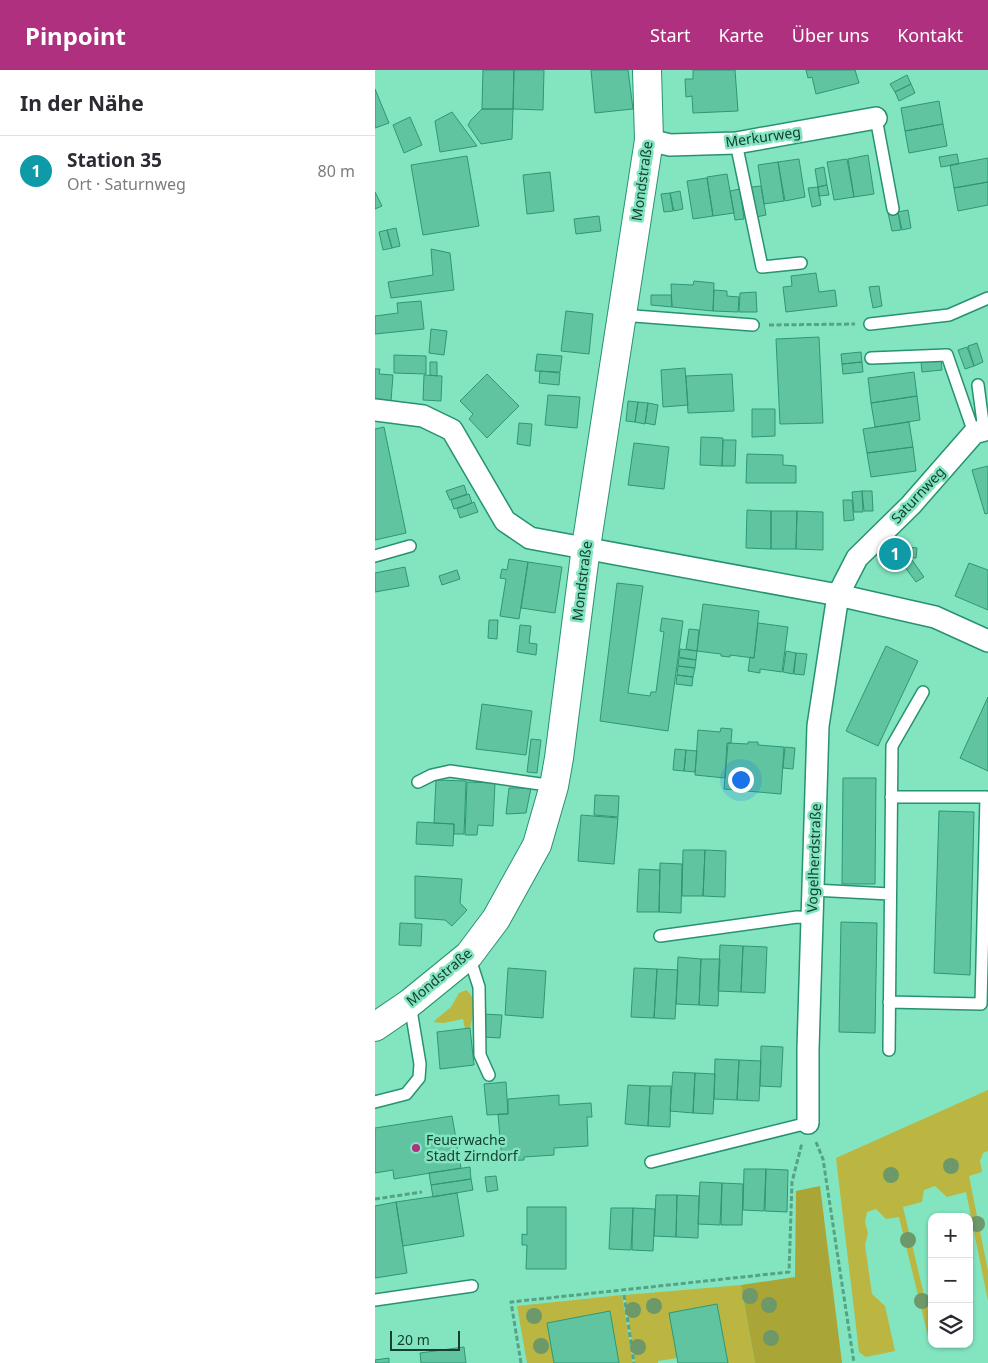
<!DOCTYPE html>
<html lang="de">
<head>
<meta charset="utf-8">
<style>
  body { margin:0; font-family:"Noto Sans",sans-serif; background:#f7f7f7; color:#2b2b33 }
  .controls { position:absolute; right:15px; bottom:15px; display:grid; overflow:hidden; border-radius:10px; box-shadow:0 1px 4px #0004 }
  .controls button { width:45px; height:45px; display:grid; place-items:center; padding:0; border:0; border-bottom:1px solid #e1e1e2; background:#fff; color:#2b2b33; font:25px sans-serif }
  .scale { position:absolute; left:15px; bottom:12px; width:70px; box-sizing:border-box; padding-left:5px; border:2px solid #154031; border-top:0; font-size:14px; line-height:18px; white-space:nowrap; color:#154031; -webkit-text-stroke:4px #82e5c0; paint-order:stroke }
  .you { position:absolute; left:365px; top:709px; width:18px; height:18px; margin:-12px; border:4px solid #fff; border-radius:50%; background:#1a73e8; box-shadow:0 0 0 8px #1a73e833 }
  .badge { display:grid; place-items:center; width:32px; height:32px; border-radius:50%; background:#af307e; color:#fff; font-size:16px; font-weight:700 }
  .pin { position:absolute; translate:-50% -50%; border:2px solid #fff; box-shadow:0 1px 5px #0006 }
  .list { margin:0; padding:0; list-style:none }
  h2 { display:flex; justify-content:space-between; align-items:center; height:65px; margin:0; padding:0 20px; font-size:21px }
  h2 small { font-size:16px; font-weight:400; color:#7c7c81 }
  .list li { display:grid; grid-template-columns:32px 1fr auto; gap:15px; align-items:center; box-sizing:border-box; height:70px; padding:0 20px; border-top:1px solid #e1e1e2 }
  .list b { display:block; font-size:19px; white-space:nowrap }
  .list p { margin:0; font-size:16px; white-space:nowrap; color:#7c7c81 }
  .list em { font-size:16px; font-style:normal; color:#7c7c81 }
  .icon { flex:none; width:28px; height:28px; fill:none; stroke:currentColor; stroke-width:2; stroke-linecap:round; stroke-linejoin:round }
  .map { position:relative; flex:none; width:613px; height:1293px; overflow:hidden }
  header { display:flex; align-items:center; gap:30px; box-sizing:border-box; height:70px; padding:0 25px; background:#af307e; color:#fff }
  header strong { font-size:24px }
  nav { display:flex; gap:28px; margin-inline-start:auto; font-size:18px }
  main { display:flex }
  aside { flex:1; background:#fff }
  .map>svg:first-child { display:block }
  .green { fill:#bab641 }
  .forest { fill:#a9a536 }
  .building { fill:#60c4a0; stroke:#2d9775 }
  .lines { fill:none; stroke-linecap:round; stroke-linejoin:round }
  .service-casing { stroke:#279271; stroke-width:14 }
  .minor-casing { stroke:#279271; stroke-width:24 }
  .tertiary-casing { stroke:#279271; stroke-width:30 }
  .path { stroke:#56a286; stroke-width:3; stroke-dasharray:5 2.5; stroke-linecap:butt }
  .service { stroke:#fff; stroke-width:11 }
  .minor { stroke:#fff; stroke-width:21 }
  .tertiary { stroke:#fff; stroke-width:28 }
  .tree { fill:#6d9869 }
  .poi-dot { fill:#af307e; stroke:#82e5c0; stroke-width:2 }
  .labels { text-anchor:middle; stroke-width:5; stroke-linejoin:round; paint-order:stroke }
  .street-label { font-size:14px; fill:#154031; stroke:#82e5c0 }
  .poi-label { font-size:14px; fill:#154031; stroke:#82e5c0; text-anchor:start }
</style>
</head>
<body>
<header>
<strong>Pinpoint</strong>
<nav><a>Start</a><a>Karte</a><a>Über uns</a><a>Kontakt</a></nav>
</header>
<main>
<aside>
<h2>In der Nähe<small></small></h2>
<ul class="list">
<li><span class="badge" style="background:#0f9aa8">1</span><div><b>Station 35</b><p>Ort · Saturnweg</p></div><em>80 m</em></li>
</ul>
</aside>
<div class="map">
<svg width="613" height="1293" viewBox="0 0 613 1293">
  <rect width="100%" height="100%" fill="#82e5c0"/>
  <path class="green" d="M91 920C104 930 98 944 95 958L90 959 88 949 68 953 58 952 76 937 84 923Z
    M613 1020V1081L608 1083 605 1091 607 1102 594 1106 613 1201V1231L591 1122 572 1127 560 1116 549 1120 547 1132 528 1137 557 1258V1265L553 1266 524 1147 511 1149 501 1139 492 1142 490 1152 493 1163 490 1175 497 1224 510 1236 520 1281 491 1287 484 1282 461 1088Z
    M366 1215 380 1293H353L342 1234 294 1243 302 1288 283 1291V1293H260L250 1225Z
    M247 1225 258 1293H244L235 1241 172 1253 179 1293H152L142 1236Z"/>
  <path class="forest" d="M445 1116 467 1293H380L366 1215 420 1207 421 1121Z"/>
  <path class="building" d="M108 0H139L138 39H107Z
    M139 0H169L168 40 138 39Z
    M216 0H253L258 39 220 43Z
    M318 0H360L363 41 318 43 317 26 311 27 310 9H318Z
    M431 0H480L484 13 441 24 437 7 433 8Z
    M532 5 536 14 520 22 515 14Z
    M536 14 540 23 524 31 520 22Z
    M0 19 14 53 0 58Z
    M564 31 568 54 530 61 526 38Z
    M107 39H138L137 69 106 74 93 55 96 50Z
    M77 42 102 76 65 82 60 51Z
    M35 47 47 75 29 83 18 55Z
    M568 54 572 76 534 83 530 61Z
    M582 84 584 94 566 97 564 87Z
    M493 85 499 124 479 127 473 89Z
    M92 86 104 156 48 165 36 95Z
    M613 88V112L579 118 575 95Z
    M424 89 430 127 410 131 403 92Z
    M472 89 479 127 459 130 452 92Z
    M403 92 409 131 389 134 383 95Z
    M449 97 452 115 443 117 440 99Z
    M175 102 179 141 152 144 148 105Z
    M352 104 359 143 338 146 332 107Z
    M332 108 338 146 318 149 312 111Z
    M613 112V135L583 141 579 118Z
    M452 115 454 125 444 126 443 117Z
    M386 116 391 145 381 147 376 117Z
    M443 117 446 135 437 137 433 118Z
    M365 119 369 149 360 150 355 121Z
    M305 121 308 139 299 141 295 123Z
    M0 122 7 136 0 139Z
    M295 123 298 141 289 142 286 124Z
    M533 140 536 158 527 160 523 142Z
    M523 142 526 160 517 161 513 143Z
    M224 146 226 161 201 164 199 149Z
    M21 158 25 176 17 178 12 160Z
    M12 160 17 178 8 180 4 162Z
    M56 179 75 183 79 220 16 228 13 212 58 205Z
    M441 203 444 222 460 220 462 236 411 242 408 217 417 216 416 206Z
    M319 211 339 213 338 241 297 237 296 214 318 215Z
    M504 216 507 236 498 238 494 217Z
    M339 220 352 221V226L364 227 363 242 338 241Z
    M381 222 382 242H364L365 223Z
    M276 225H296L297 237 276 235Z
    M46 231 49 259 0 264V246L23 243 22 233Z
    M191 241 218 244 214 284 186 281Z
    M56 259 72 261 69 285 54 283Z
    M444 267 448 353 405 354 401 269Z
    M602 273 608 292 599 296 593 276Z
    M592 277 599 296 590 299 583 280Z
    M486 282 487 292 467 294 466 284Z
    M162 284 187 286 185 302 160 301Z
    M19 285 51 286V304L19 303Z
    M566 290 567 300 547 302 546 292Z
    M55 292H62V306L55 305Z
    M487 292 488 302 468 304 467 294Z
    M310 298 313 335 288 337 286 300Z
    M0 299H5L4 304 18 305 16 331 0 330Z
    M165 301 185 303 184 315 164 313Z
    M539 302 542 326 496 333 493 308Z
    M112 304 144 336 112 368 94 349 98 344 85 331Z
    M357 304 359 341 313 343 311 306Z
    M49 305 67 306 66 331 48 330Z
    M173 325 205 327 202 358 170 355Z
    M542 326 545 350 500 357 496 333Z
    M253 331 263 332 260 352 251 351Z
    M263 332 273 333 270 354 260 352Z
    M273 333 283 335 280 355 270 353Z
    M377 339H400V366L377 367Z
    M534 352 538 377 492 383 488 359Z
    M144 353 157 354 155 376 142 374Z
    M9 357 31 463 0 470V359Z
    M326 367 348 368 347 396 325 395Z
    M348 370H361L360 396H347Z
    M259 373 294 377 289 419 253 415Z
    M538 377 541 401 496 407 492 383Z
    M372 384 408 385V395L421 396V413H371Z
    M613 396V443L610 444 597 400Z
    M89 415 92 424 75 430 71 421Z
    M487 421H497L498 441H489Z
    M487 421 488 442H479L477 422Z
    M94 424 97 433 79 439 76 430Z
    M468 430H477L479 450 469 451Z
    M99 432 103 442 85 448 82 439Z
    M372 440 396 441V479L371 478Z
    M396 441H422L421 479H396Z
    M422 441 448 442V480L421 479Z
    M511 476 531 479 530 492 509 489Z
    M533 477 542 478 541 488 532 487Z
    M134 489 153 492 144 549 125 546 131 509 125 508 127 499 132 500Z
    M537 490 549 507 541 512 529 496Z
    M153 492 187 497 180 543 146 538Z
    M594 493 613 500V540L580 526Z
    M30 497 34 516 0 522V503Z
    M82 500 85 509 67 515 64 506Z
    M242 513 268 516 253 623 275 626 276 622H281L289 562 285 561 287 548 308 551 293 661 225 651Z
    M328 534 384 541 379 588 355 585V587L346 586V584L322 581Z
    M114 550H123L122 569 113 568Z
    M383 553 413 557 407 602 385 599V603L373 601 375 587 379 588Z
    M145 555 156 556 154 573 162 574 161 585 142 582Z
    M314 559 324 560 322 581 311 579Z
    M511 576 543 591 503 676 471 661Z
    M305 579 322 581 321 590 304 587Z
    M411 581 421 583 418 604 408 602Z
    M421 583 432 584 429 605 419 604Z
    M304 588 321 590 320 598 303 596Z
    M303 596 320 598 318 607 302 605Z
    M302 605 318 607 317 616 301 614Z
    M613 627V701L585 688Z
    M107 634 157 641 151 685 101 679Z
    M346 658 357 659 356 673H352L350 708 320 705 323 660 345 662Z
    M156 669 166 670 162 703 152 702Z
    M373 672H383V675L409 677 406 724 349 719 353 673 373 674Z
    M410 677 420 678 418 699 408 698Z
    M300 679 311 680 309 701 298 700Z
    M311 680 322 681 320 702 309 701Z
    M468 708H501L500 814H467Z
    M61 710 91 711 89 764H79V754L59 753Z
    M92 712 120 713 118 756 103 755 102 765H90Z
    M134 718H156L151 743 131 744Z
    M220 725 244 726 243 747 219 745Z
    M564 741 599 742 595 905 559 903Z
    M206 745 243 748 239 794 203 791Z
    M42 752 79 754 78 776 41 774Z
    M308 780H330L328 826H307Z
    M330 780 351 781 350 827 328 826Z
    M285 793 307 794 306 843 284 842Z
    M264 799 285 800 284 842H262Z
    M40 806 87 809 85 833 92 840 77 856 70 850 40 848Z
    M466 852 502 853 500 963 464 962Z
    M25 853 47 854 46 876 24 875Z
    M345 875 368 876 366 922 343 921Z
    M368 876 392 877 390 923 366 922Z
    M303 887 326 889 324 935 301 934Z
    M326 889H345L343 936 324 935Z
    M133 898 171 901 168 948 130 945Z
    M259 898 282 899 279 948 256 947Z
    M282 899 303 900 300 949 279 948Z
    M108 944 127 945 125 968 109 967Z
    M95 958 99 995 65 999 62 962Z
    M386 976 408 977 406 1017 385 1016Z
    M340 989 364 990 362 1030 339 1029Z
    M364 990 386 991 384 1031 362 1030Z
    M298 1002 320 1003 318 1043 295 1041Z
    M320 1003 340 1004 338 1044 318 1043Z
    M131 1012 133 1044 112 1045 109 1014Z
    M253 1015 275 1016 273 1056 250 1054Z
    M275 1016H296L295 1057 273 1056Z
    M184 1025V1035L216 1033 217 1047H212L213 1076 179 1078V1085L149 1087V1090L127 1091 123 1044H133V1029Z
    M77 1046 86 1098 19 1109 18 1100 0 1103V1058Z
    M95 1097 96 1109 56 1115 54 1103Z
    M369 1099H391L389 1141 368 1140Z
    M391 1099 413 1100 412 1142 390 1141Z
    M121 1106 123 1120 112 1122 110 1107Z
    M96 1109 98 1120 58 1127 56 1115Z
    M325 1112 347 1113 345 1155 323 1154Z
    M347 1113 368 1114 367 1155H346Z
    M82 1123 89 1166 28 1176 21 1132Z
    M281 1125H302L301 1167 279 1166Z
    M302 1125 324 1126 323 1168 301 1167Z
    M21 1132 32 1203 0 1208V1136Z
    M152 1137H191V1199H151L152 1175H147V1164L152 1165Z
    M236 1138H258L256 1180 234 1179Z
    M258 1138 280 1139 278 1181 257 1180Z
    M342 1234 353 1293H303L294 1243Z
    M235 1241 244 1293H179L172 1253Z
    M89 1277 91 1293H46L45 1283Z
    M14 1288V1293H0V1290Z"/>
  <g class="lines">
    <defs>
      <path id="service" d="M501 48 518 139
        M361 73 387 197 426 193
        M246 245 378 255
        M495 254 574 245 613 228
        M496 288 572 285 599 363
        M603 315 609 360
        M0 486 35 476
        M43 712 57 705 75 701 179 716
        M438 820 515 824
        M285 866 422 847 437 848
        M94 886 104 917 105 985 114 1005
        M514 932 606 934 611 727H516
        M514 980 517 676 548 622
        M0 1032 31 1024 44 1008 45 994 35 934
        M276 1092 433 1053
        M0 1230 97 1216"/>
      <path id="minor" d="M274 70 295 75 361 73 501 48
        M0 340 48 346 77 360 130 451 155 468 463 525 560 547 613 571
        M433 1053V979L443 656 463 525 482 488 536 435 599 363 613 359"/>
      <path id="tertiary" d="M0 957 35 933 94 885 121 849 162 775 179 716 184 688 211 477 274 70 272 0"/>
    </defs>
    <use href="#service" class="service-casing"/>
    <use href="#minor" class="minor-casing"/>
    <use href="#tertiary" class="tertiary-casing"/>
    <path class="path" d="M394 255 480 254
      M441 1072 448 1089 479 1293
      M0 1129 47 1122
      M249 1225 259 1293
      M146 1293 136 1232 414 1202 417 1112 427 1073"/>
    <use href="#service" class="service"/>
    <use href="#minor" class="minor"/>
    <use href="#tertiary" class="tertiary"/>
  </g>
  <g class="tree">
    <circle cx="576" cy="1096" r="8"/>
    <circle cx="516" cy="1105" r="8"/>
    <circle cx="602" cy="1154" r="8"/>
    <circle cx="533" cy="1170" r="8"/>
    <circle cx="375" cy="1226" r="8"/>
    <circle cx="547" cy="1231" r="8"/>
    <circle cx="394" cy="1235" r="8"/>
    <circle cx="279" cy="1236" r="8"/>
    <circle cx="258" cy="1240" r="8"/>
    <circle cx="159" cy="1246" r="8"/>
    <circle cx="396" cy="1268" r="8"/>
    <circle cx="166" cy="1276" r="8"/>
    <circle cx="263" cy="1277" r="8"/>
  </g>
  <circle class="poi-dot" cx="41" cy="1078" r="5"/>
  <g class="labels">
    <g class="street-label">
      <text transform="translate(388 67) rotate(-8)" y="5">Merkurweg</text>
      <text transform="translate(267 111) rotate(-82)" y="5">Mondstraße</text>
      <text transform="translate(543 425) rotate(-47)" y="5">Saturnweg</text>
      <text transform="translate(207 511) rotate(-83)" y="5">Mondstraße</text>
      <text transform="translate(439 788) rotate(-88)" y="5">Vogelherdstraße</text>
      <text transform="translate(64 907) rotate(-40)" y="5">Mondstraße</text>
    </g>
    <g class="poi-label">
      <text x="51" y="1075">Feuerwache<tspan x="51" dy="16">Stadt Zirndorf</tspan></text>
    </g>
  </g>
</svg>
<div class="controls">
<button>+</button>
<button>−</button>
<button><svg class="icon" aria-label="layers" viewBox="0 0 24 24"><path d="M12 4l9 5-9 5-9-5zM3 14l9 5 9-5"/></svg></button>
</div>
<div class="scale">20 m</div>
<div class="you"></div>
<div class="pin badge" style="left:520px;top:484px;background:#0f9aa8">1</div>
</div>
</main>
</body>
</html>
